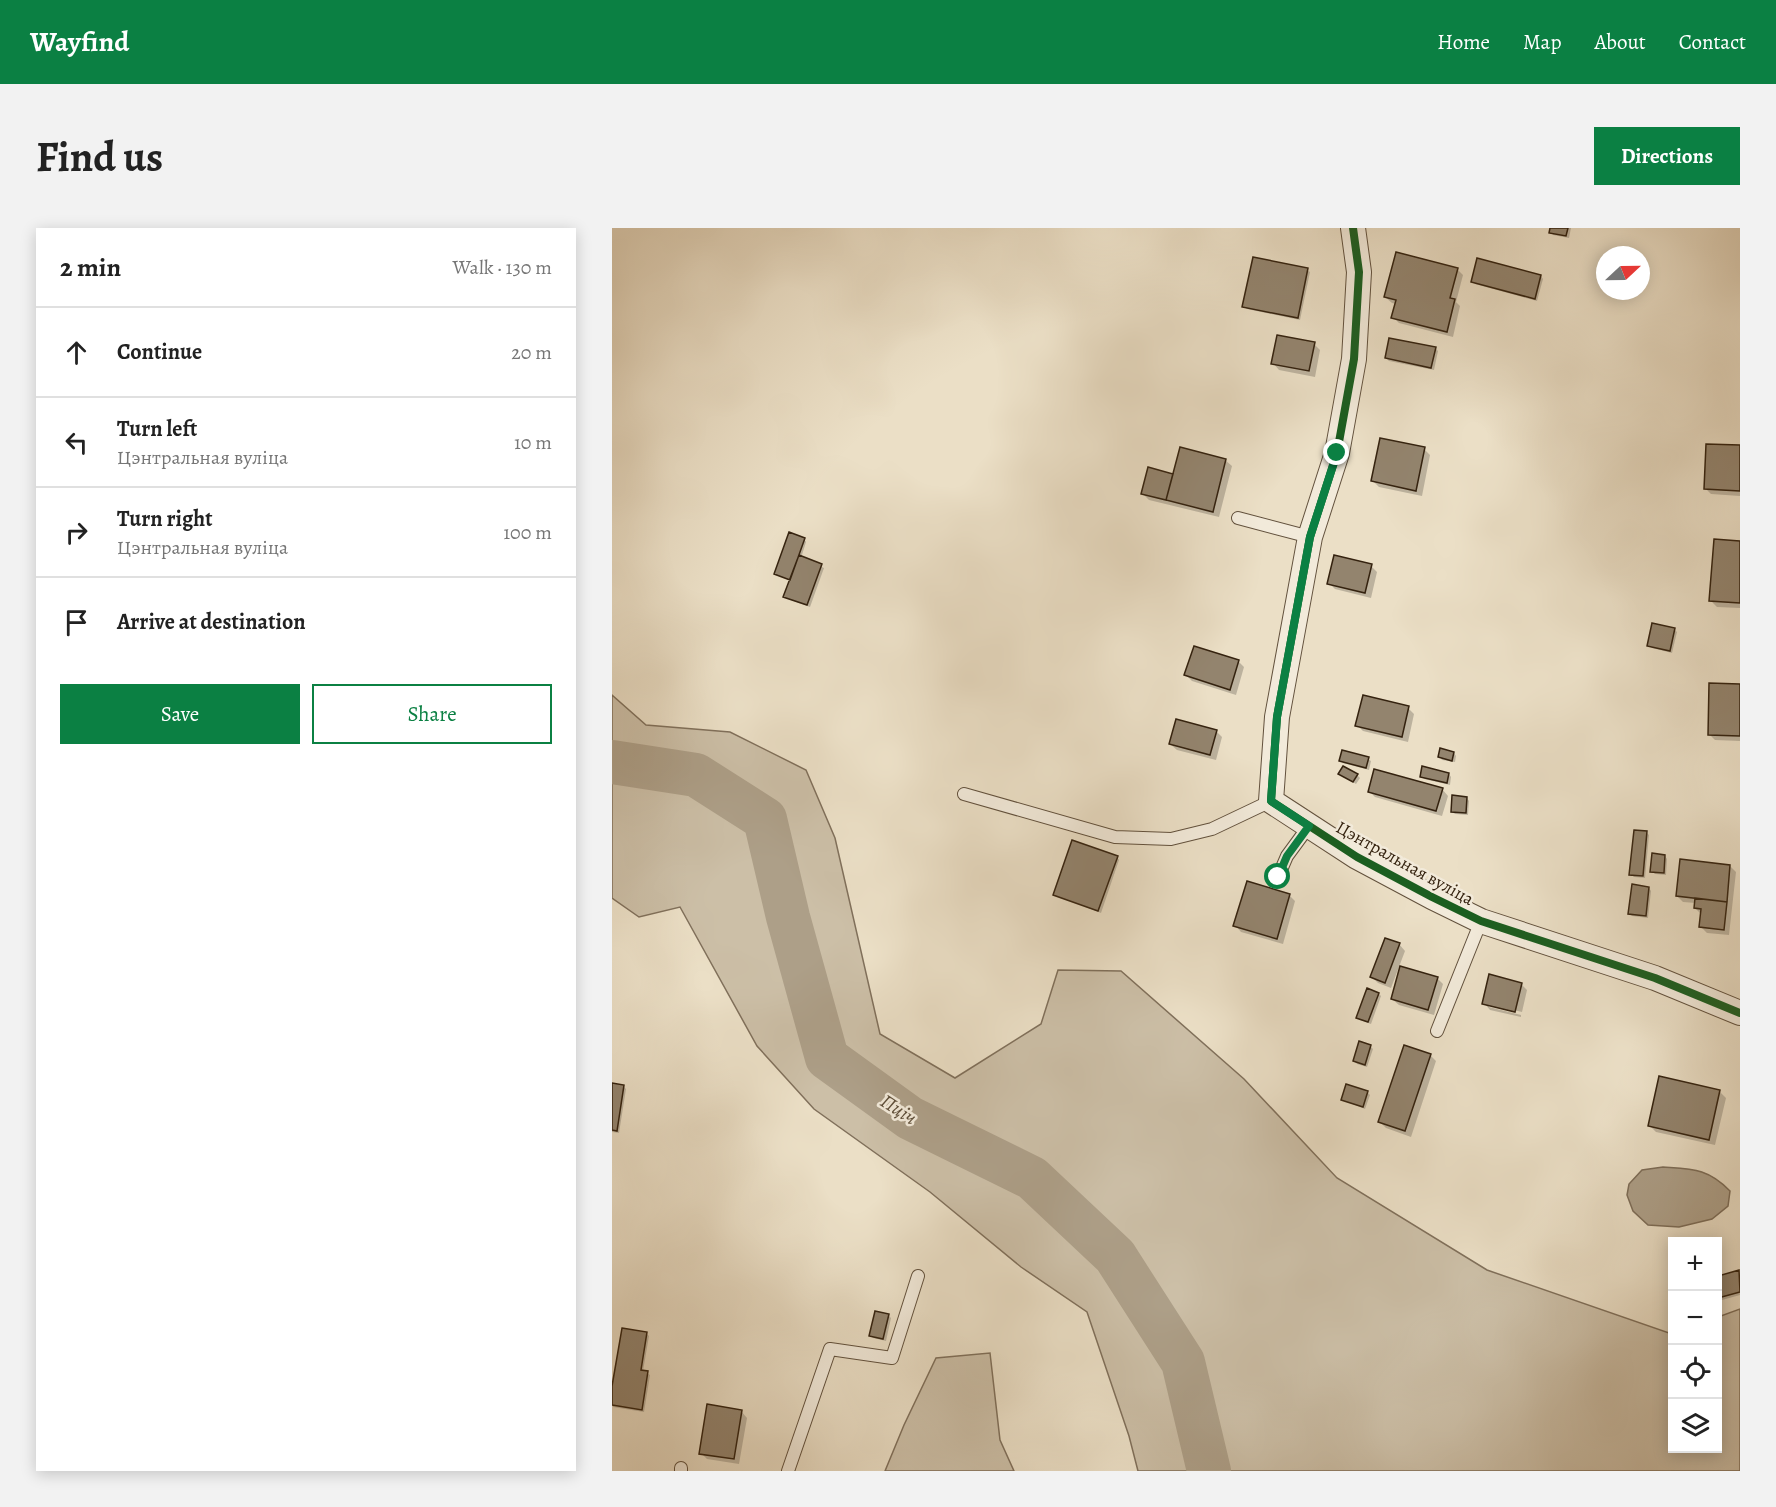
<!DOCTYPE html>
<html lang="en">
<head>
<meta charset="utf-8">
<style>
  body { margin:0; font-family:Alegreya,serif; background:#f2f2f2; color:#222 }
  .controls { position:absolute; right:18px; bottom:18px; display:grid; overflow:hidden; border-radius:0px; box-shadow:0 3px 15px #0003 }
  .controls button { width:54px; height:54px; display:grid; place-items:center; padding:0; border:0; border-bottom:2px solid #e0e0e0; background:#fff; color:#222; font:30px sans-serif }
  .compass { position:absolute; left:984px; top:18px; width:54px; height:54px; border-radius:50%; background:#fff; box-shadow:0 3px 15px #0003; rotate:68deg }
  .stop { position:absolute; width:18px; height:18px; margin:-14px; border:4px solid #0b8043; border-radius:50%; background:#fff }
  .stop.end { background:#0b8043; border-color:#fff; box-shadow:0 2px 6px #0008 }
  .list { margin:0; padding:0; list-style:none }
  h2 { display:flex; justify-content:space-between; align-items:center; height:78px; margin:0; padding:0 24px; font-size:26px }
  h2 small { font-size:20px; font-weight:400; color:#767676 }
  .list li { display:grid; grid-template-columns:39px 1fr auto; gap:18px; align-items:center; box-sizing:border-box; height:90px; padding:0 24px; border-top:2px solid #e0e0e0 }
  .list b { display:block; font-size:22px; white-space:nowrap }
  .list p { margin:0; font-size:20px; white-space:nowrap; color:#767676 }
  .list em { font-size:20px; font-style:normal; color:#767676 }
  .actions { display:flex; gap:12px; padding:18px 24px }
  .actions a { flex:1; padding:14px 0; border:2px solid #0b8043; border-radius:0px; text-align:center; font-size:21px; color:#0b8043 }
  .actions .main { background:#0b8043; color:#fff }
  .icon { flex:none; width:33px; height:33px; fill:none; stroke:currentColor; stroke-width:2; stroke-linecap:round; stroke-linejoin:round }
  .map { position:relative; flex:none; width:1128px; height:1243px; overflow:hidden; border-radius:0px }
  header { display:flex; align-items:center; gap:36px; box-sizing:border-box; height:84px; padding:0 30px; background:#0b8043; color:#fff }
  header strong { font-size:28px }
  nav { display:flex; gap:33px; margin-inline-start:auto; font-size:21px }
  .intro { display:flex; align-items:center; justify-content:space-between; box-sizing:border-box; height:144px; padding:0 36px }
  h1 { margin:0; font-size:42px }
  .button { padding:15px 27px; border-radius:0px; background:#0b8043; color:#fff; font-size:21px; font-weight:700 }
  main { display:flex; gap:36px; padding:0 36px }
  aside { flex:1; background:#fff; border-radius:0px; box-shadow:0 3px 15px #0003 }
  .map>svg:first-child { display:block }
  .green { fill:#ccbfa7; stroke:#80705b; stroke-width:1.5 }
  .water { fill:#ad9f88; stroke:#7d6d58; stroke-width:1.5 }
  .shadow { fill:#0003 }
  .lines { fill:none; stroke-linecap:round; stroke-linejoin:round }
  .river { stroke:#ad9f88; stroke-width:44 }
  .building { fill:#93846e; stroke:#34220f; stroke-width:1.5 }
  .lane-casing { stroke:#62513d; stroke-width:14 }
  .street-casing { stroke:#62513d; stroke-width:26 }
  .lane { stroke:#f2eada; stroke-width:12 }
  .street { stroke:#f2eada; stroke-width:24 }
  .cycleway-casing { stroke:#f2eada; stroke-width:11 }
  .cycleway { stroke:#1b5e20; stroke-width:8 }
  .route { stroke:#0b8043; stroke-width:8 }
  .labels { text-anchor:middle; stroke-width:5; stroke-linejoin:round; paint-order:stroke }
  .street-label { font-size:18px; fill:#34220f; stroke:#f2eada }
  .water-label { font-size:20px; font-style:italic; fill:#5e4e39; stroke:#f2eada }
</style>
</head>
<body>
<header>
<strong>Wayfind</strong>
<nav><a>Home</a><a>Map</a><a>About</a><a>Contact</a></nav>
</header>
<div class="intro"><h1>Find us</h1><a class="button">Directions</a></div>
<main>
<aside>
<h2>2 min<small>Walk · 130 m</small></h2>
<ul class="list">
<li><svg class="icon" aria-label="ahead" viewBox="0 0 24 24"><path d="M12 20V5M6 11l6-6 6 6"/></svg><div><b>Continue</b></div><em>20 m</em></li>
<li><svg class="icon" aria-label="left" viewBox="0 0 24 24"><path d="M17 20v-9H6M10 6l-5 5 5 5"/></svg><div><b>Turn left</b><p>Цэнтральная вуліца</p></div><em>10 m</em></li>
<li><svg class="icon" aria-label="right" viewBox="0 0 24 24"><path d="M7 20v-9h11M14 6l5 5-5 5"/></svg><div><b>Turn right</b><p>Цэнтральная вуліца</p></div><em>100 m</em></li>
<li><svg class="icon" aria-label="arrive" viewBox="0 0 24 24"><path d="M6 21V4h12l-3 4 3 4H6"/></svg><div><b>Arrive at destination</b></div></li>
</ul>
<div class="actions"><a class="main">Save</a><a>Share</a></div>
</aside>
<div class="map">
<svg width="1128" height="1243" viewBox="0 0 1128 1243">
  <rect width="100%" height="100%" fill="#ebdfc6"/>
  <filter id="stains"><feTurbulence type="fractalNoise" baseFrequency=".00333" numOctaves="4"/><feColorMatrix values="0 0 0 0 .2 0 0 0 0 .09 0 0 0 0 .02 0 0 0 .5 -.17"/></filter>
  <radialGradient id="worn" r=".72"><stop offset=".6" stop-color="#630" stop-opacity="0"/><stop offset="1" stop-color="#630" stop-opacity=".3"/></radialGradient>
  <path class="green" d="M0 467 34 497 118 504 194 542 223 610 268 806 343 850 429 796 446 742 509 743 632 851 725 950 875 1042 1060 1106V1220H1106V1089L1128 1081V1243H526L517 1208 475 1084 409 1039 318 964 202 881 145 818 68 679 27 689 0 670Z
    M378 1125 388 1212 402 1243H273L292 1197 324 1130Z"/>
  <path class="water" d="M1051 939C1080 941 1096 940 1118 963L1116 978 1100 991 1067 999 1036 997 1021 983 1015 967 1017 956 1030 942Z"/>
  <path class="shadow" d="M940 0H959L957 10 941 7 939 4Z
    M845 41 851 47 844 74 848 78 841 109 787 95 781 89 784 76 780 75 773 69Z
    M695 42 698 44 688 92 635 81 632 78Z
    M929 48 931 51 925 73 863 56 861 53Z
    M702 116 708 122 703 149 667 142 661 135Z
    M823 120 826 123 822 142 777 133 774 130Z
    M1128 219V268L1099 266 1093 260Z
    M812 221 818 227 810 268 767 259 761 253Z
    M613 232 620 238 607 289 537 272 531 266 562 247Z
    M192 311 194 314 189 330 212 340 198 379 176 371 173 368 179 353 164 346Z
    M1128 314V380L1105 379 1099 373Z
    M759 338 765 344 759 370 723 361 717 355Z
    M1062 401 1065 404 1060 425 1040 420 1037 418Z
    M626 433 632 439 624 467 580 453 574 447Z
    M1128 458V513L1103 512 1097 506Z
    M796 480 802 486 796 514 751 503 745 497Z
    M604 503 610 509 604 532 565 522 558 516Z
    M842 525 844 528 843 534 830 532 828 529Z
    M756 531 759 533 757 542 731 535 729 532Z
    M837 546 839 549 838 557 812 551 810 548Z
    M745 547 748 550 744 556 731 548Z
    M830 561 836 568 830 588 763 569 757 563Z
    M855 570 857 573 856 587 843 586 840 584Z
    M1035 605 1037 607 1033 650 1022 649 1019 646Z
    M1053 628 1055 631 1054 647 1043 646 1040 643Z
    M505 629 507 632 489 685 442 666Z
    M1118 638 1124 644 1117 707 1095 705 1089 699V686L1083 680 1084 675 1071 674 1065 668Z
    M1037 660 1039 663 1036 690 1020 688 1017 685Z
    M677 667 683 673 671 716 629 704 623 697Z
    M787 716 793 723 779 760 766 755 760 749Z
    M825 750 831 756 822 787 787 777 780 771Z
    M909 756 915 762 910 784 877 776V779L909 787V789L878 782 872 775Z
    M767 766 769 768 759 796 748 792 745 789Z
    M758 818 761 821 755 839 745 836 742 833Z
    M818 827 824 833 799 909 774 900 768 894Z
    M1048 850 1108 864 1114 870 1103 917 1044 904 1038 898Z
    M0 857 12 859 14 861 7 905 0 904Z
    M755 864 758 867 753 881 731 872Z
    M1127 1044 1128 1067 1110 1072 1106 1063V1050Z
    M276 1087 279 1090 274 1113 261 1110 259 1107Z
    M34 1105 37 1108 31 1143 38 1147 32 1184 1 1179 0 1168Z
    M129 1183 135 1190 127 1236 95 1231 89 1225Z"/>
  <g class="lines">
    <path class="river" d="M0 534 84 547 153 591 176 689 215 830 298 890 420 950 503 1028 571 1134 597 1243"/>
  </g>
  <path class="building" d="M938 0H956L954 8 937 5Z
    M784 24 846 40 838 70 843 71 835 104 779 90 784 72 772 69Z
    M641 29 696 40 686 90 630 79Z
    M865 30 929 47 923 71 859 54Z
    M665 107 703 114 697 143 659 136Z
    M777 110 824 119 819 140 773 130Z
    M768 210 813 219 804 263 759 253Z
    M1094 216 1128 217V263L1092 261Z
    M568 219 614 231 601 284 554 272Z
    M536 239 561 246 554 272 529 266Z
    M177 304 193 310 178 352 162 346Z
    M1102 311 1128 313V375L1097 373Z
    M187 327 210 336 195 377 171 369Z
    M722 327 760 336 753 365 715 356Z
    M1040 395 1063 400 1058 423 1035 418Z
    M582 418 627 432 618 462 572 447Z
    M1097 455 1128 456V508L1096 507Z
    M751 467 797 478 790 509 743 498Z
    M564 491 605 502 598 527 557 516Z
    M828 520 842 524 840 533 826 529Z
    M730 522 757 529 754 540 727 533Z
    M731 538 746 546 741 554 726 546Z
    M810 538 837 545 835 555 808 549Z
    M762 541 831 560 824 583 756 564Z
    M840 567 855 569 854 585 839 584Z
    M1022 602 1035 603 1031 648 1017 647Z
    M460 612 506 628 486 683 441 667Z
    M1040 625 1053 627 1052 645 1038 644Z
    M1068 631 1118 637 1115 674 1064 668Z
    M635 653 678 666 665 711 621 698Z
    M1020 656 1037 659 1034 688 1016 686Z
    M1083 670 1115 674 1112 702 1087 699 1089 681 1082 680Z
    M773 710 788 715 773 755 758 749Z
    M788 738 826 749 816 782 779 771Z
    M877 746 910 755 903 784 870 776Z
    M755 760 767 765 756 794 744 790Z
    M747 813 759 817 753 837 741 833Z
    M792 817 819 826 793 903 766 894Z
    M1047 848 1108 862 1097 912 1036 898Z
    M0 855 12 857 5 903 0 902Z
    M734 856 756 863 751 879 729 872Z
    M1127 1042 1128 1064 1106 1070V1048Z
    M263 1083 277 1086 271 1111 257 1108Z
    M10 1100 35 1104 29 1142 36 1143 30 1182 0 1177V1158Z
    M95 1176 130 1182 122 1231 87 1226Z"/>
  <g class="lines">
    <defs>
      <path id="lane" d="M626 290 698 309
        M352 566 503 609 559 611 600 601 659 573
        M666 649 675 628 697 598
        M825 803 869 693
        M69 1243V1240
        M176 1243 218 1121 280 1130 306 1048"/>
      <path id="street" d="M741 0 747 44 742 131 725 225 698 309 665 489 659 573 745 629 820 669 869 693 1043 750 1128 785"/>
    </defs>
    <use href="#lane" class="lane-casing"/>
    <use href="#street" class="street-casing"/>
    <use href="#lane" class="lane"/>
    <use href="#street" class="street"/>
    <defs>
      <path id="cycleway" d="M741 0 747 44 742 131 725 225 698 309 665 489 659 573 745 629 820 669 869 693 1043 750 1128 785"/>
    </defs>
    <use href="#cycleway" class="cycleway-casing"/>
    <use href="#cycleway" class="cycleway"/>
  </g>
  <g class="lines">
    <path class="route" d="M666 649 675 628 697 598 659 573 665 489 698 309 725 225"/>
  </g>
  <g class="labels">
    <g class="street-label">
      <text transform="translate(793 635) rotate(29)" y="6">Цэнтральная вуліца</text>
    </g>
    <g class="water-label">
      <text transform="translate(287 881) rotate(33)" y="7">Пціч</text>
    </g>
  </g>
  <rect width="100%" height="100%" filter="url(#stains)"/>
  <rect width="100%" height="100%" fill="url(#worn)"/>
</svg>
<div class="controls">
<button>+</button>
<button>−</button>
<button><svg class="icon" aria-label="locate" viewBox="0 0 24 24"><circle cx="12" cy="12" r="6"/><path d="M12 2v4M12 18v4M2 12h4M18 12h4"/></svg></button>
<button><svg class="icon" aria-label="layers" viewBox="0 0 24 24"><path d="M12 4l9 5-9 5-9-5zM3 14l9 5 9-5"/></svg></button>
</div>
<svg class="compass" viewBox="-18 -18 36 36"><path d="M0-13l5 13h-10z" fill="#e53935"/><path d="M0 13l5-13h-10z" fill="#767676"/></svg>
<div class="stop" style="left:666px;top:649px"></div>
<div class="stop end" style="left:725px;top:225px"></div>
</div>
</main>
</body>
</html>
